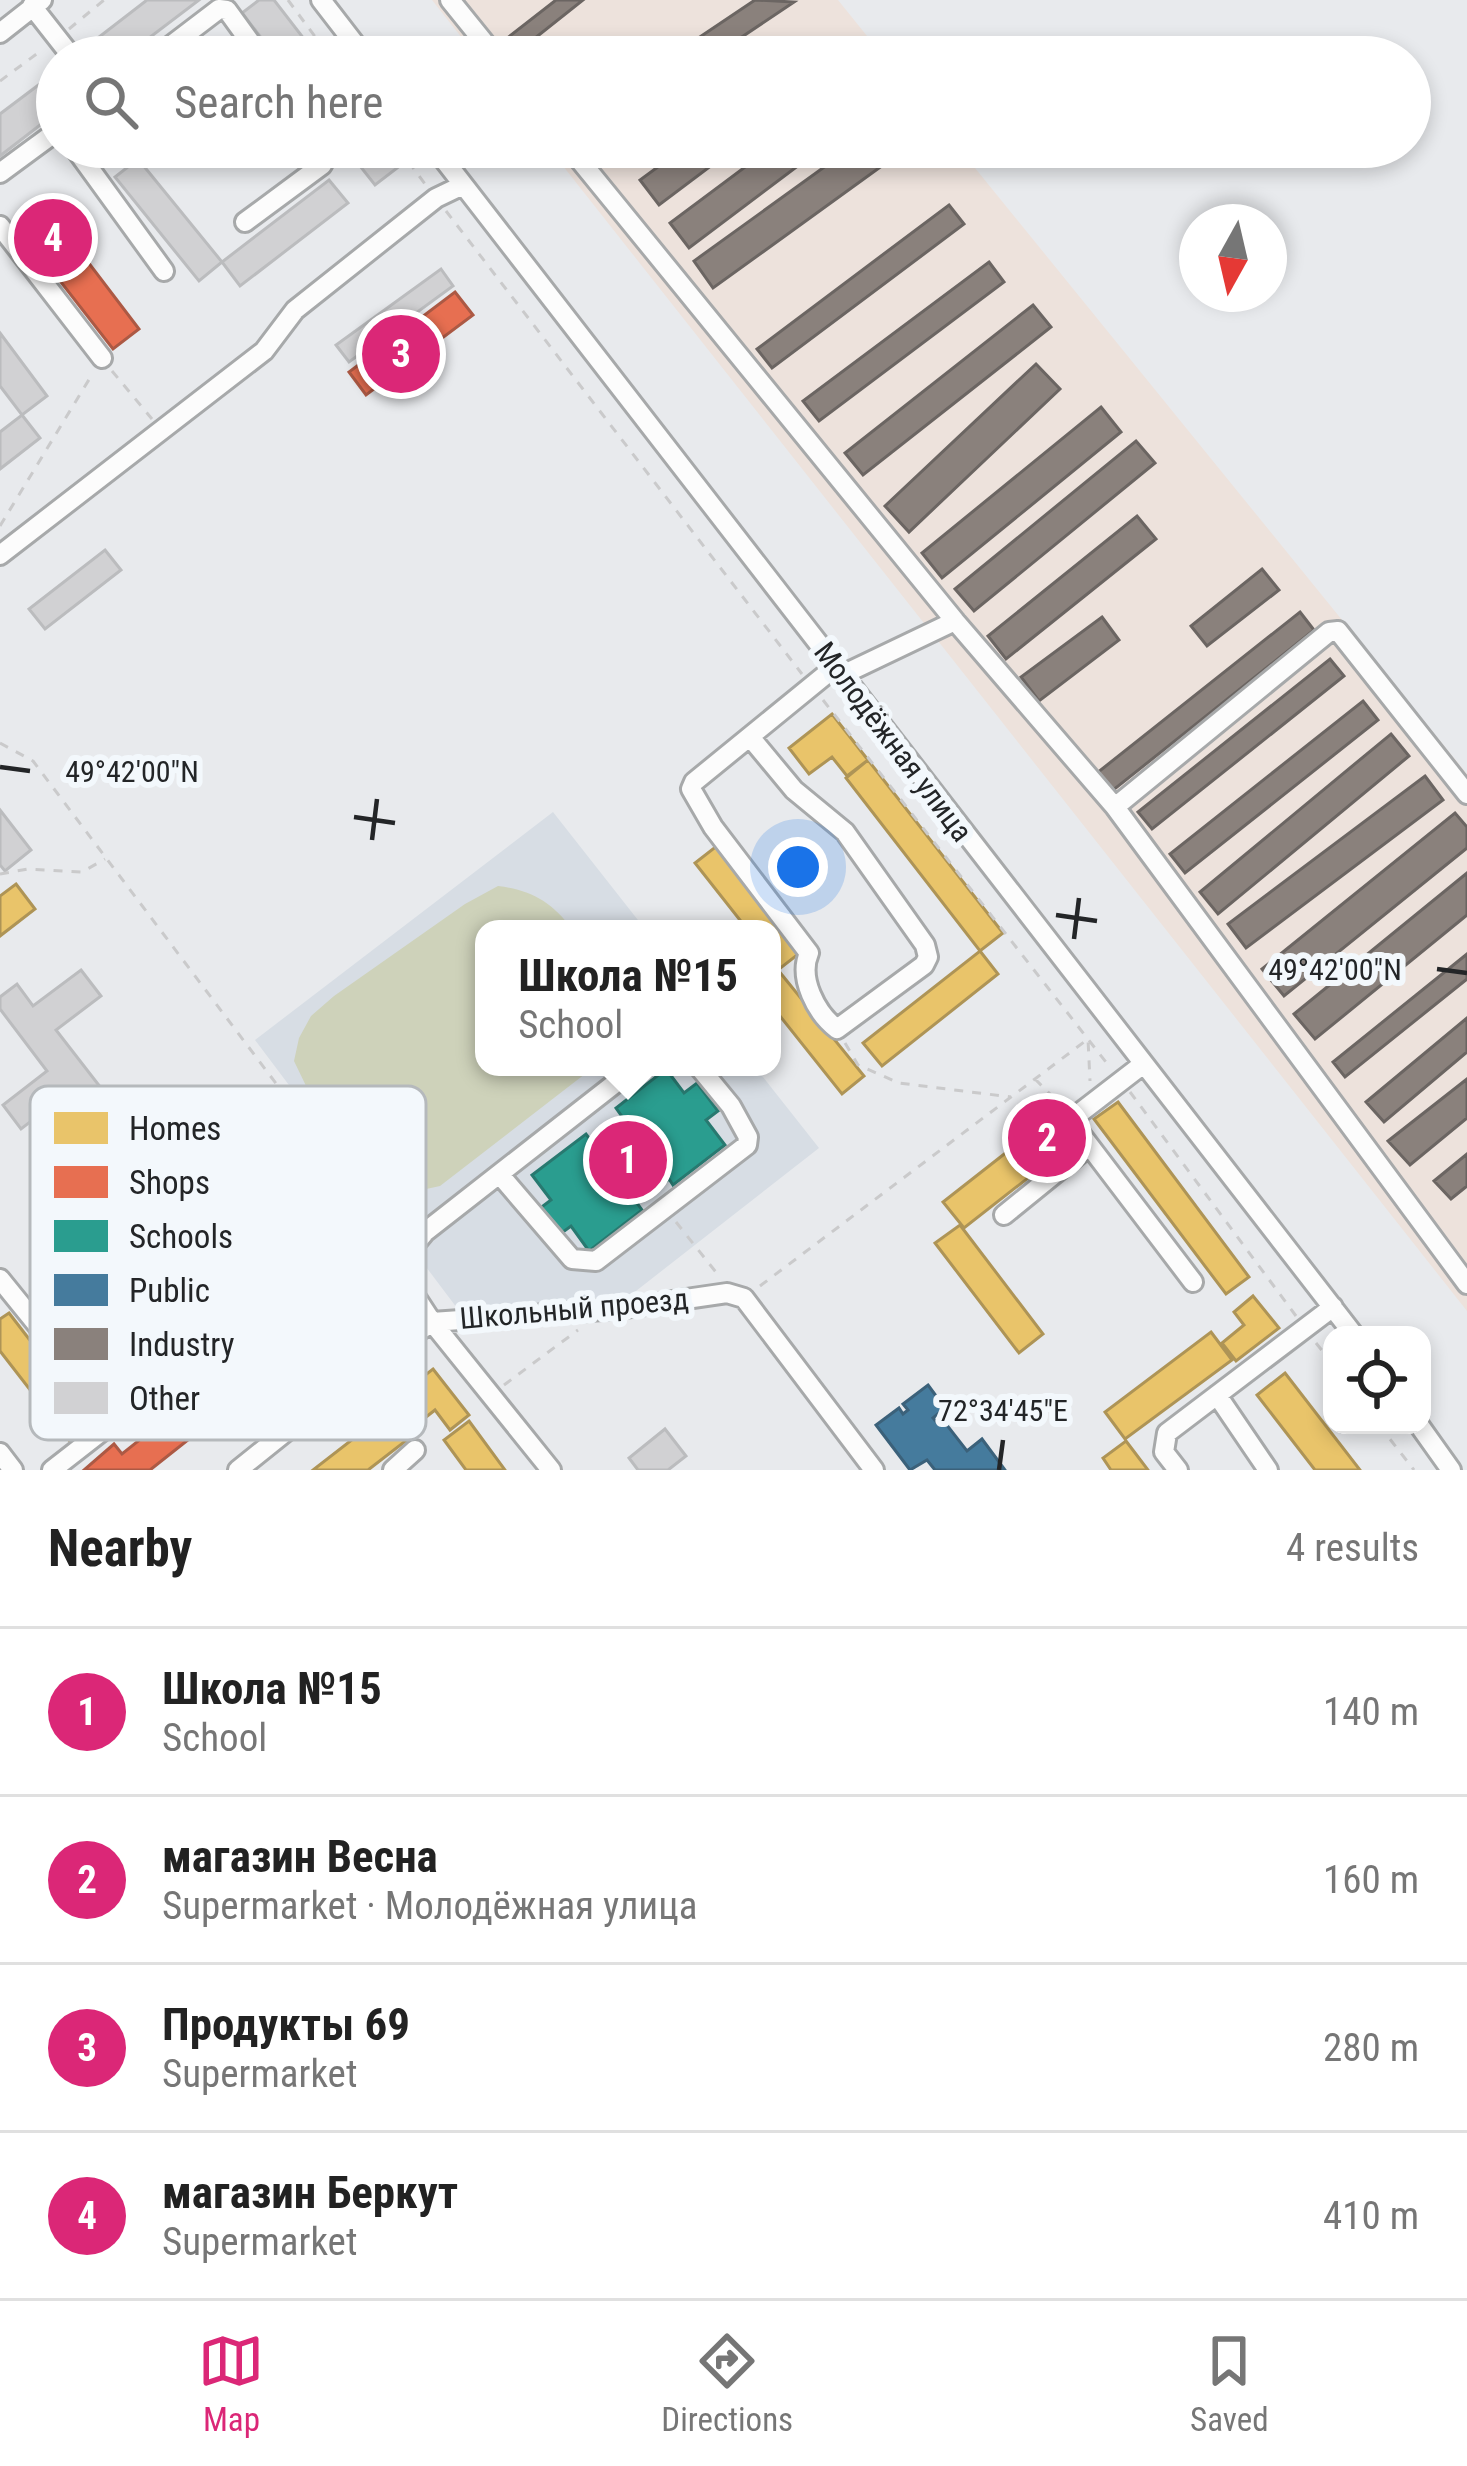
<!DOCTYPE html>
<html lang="en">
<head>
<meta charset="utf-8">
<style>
  body { margin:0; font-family:"Roboto Condensed",sans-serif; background:#f2f2f2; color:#222 }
  .controls { position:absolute; right:36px; bottom:36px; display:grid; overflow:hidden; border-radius:24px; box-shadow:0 6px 18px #0003 }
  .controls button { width:108px; height:108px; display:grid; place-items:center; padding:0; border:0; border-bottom:3px solid #e0e0e0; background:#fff; color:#222; font:60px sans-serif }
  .compass { position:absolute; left:1179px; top:204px; width:108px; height:108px; border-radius:50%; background:#fff; box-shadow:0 6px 18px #0003; rotate:188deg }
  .you { position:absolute; left:798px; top:867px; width:42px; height:42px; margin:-30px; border:9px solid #fff; border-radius:50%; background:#1a73e8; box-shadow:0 0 0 18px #1a73e833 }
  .badge { display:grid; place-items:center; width:78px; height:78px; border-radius:50%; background:#db2777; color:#fff; font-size:39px; font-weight:700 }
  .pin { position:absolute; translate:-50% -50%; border:6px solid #fff; box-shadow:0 3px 12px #0006 }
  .popup { position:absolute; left:475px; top:920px; width:306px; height:156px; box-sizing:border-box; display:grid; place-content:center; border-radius:24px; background:#fff; filter:drop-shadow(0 3px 9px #0005); font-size:39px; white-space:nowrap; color:#767676 }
  .popup b { font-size:45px; color:#222 }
  .popup::after { content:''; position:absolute; left:50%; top:100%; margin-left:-24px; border:24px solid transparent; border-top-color:#fff }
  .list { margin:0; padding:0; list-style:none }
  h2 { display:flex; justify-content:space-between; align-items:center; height:156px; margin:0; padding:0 48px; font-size:51px }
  h2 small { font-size:39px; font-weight:400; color:#767676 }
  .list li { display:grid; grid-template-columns:78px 1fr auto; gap:36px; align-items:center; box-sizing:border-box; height:168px; padding:0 48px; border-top:3px solid #e0e0e0 }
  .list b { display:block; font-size:45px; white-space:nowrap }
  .list p { margin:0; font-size:39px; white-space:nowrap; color:#767676 }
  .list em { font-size:39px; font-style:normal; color:#767676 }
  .icon { flex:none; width:66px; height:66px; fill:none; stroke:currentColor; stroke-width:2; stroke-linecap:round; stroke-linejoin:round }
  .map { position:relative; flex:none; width:1467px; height:1470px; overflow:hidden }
  .search { position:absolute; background:#fff; box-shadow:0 6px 18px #0003; left:36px; right:36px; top:36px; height:132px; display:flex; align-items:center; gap:30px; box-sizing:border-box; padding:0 42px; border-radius:66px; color:#767676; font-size:45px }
  .sheet { height:828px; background:#fff }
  nav { display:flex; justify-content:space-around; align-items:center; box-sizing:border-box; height:168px; border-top:3px solid #e0e0e0; background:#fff; font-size:33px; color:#767676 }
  nav a { display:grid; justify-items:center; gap:6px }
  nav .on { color:#db2777 }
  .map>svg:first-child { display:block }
  .built { fill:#d7dde4 }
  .industrial { fill:#ede2dc }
  .green { fill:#ced2ba }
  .homes { fill:#e9c46a; stroke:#ae9456; stroke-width:3 }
  .shops { fill:#e76f51; stroke:#ac5944; stroke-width:3 }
  .schools { fill:#2a9d8f; stroke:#287970; stroke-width:3 }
  .public { fill:#457b9d; stroke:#3b617a; stroke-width:3 }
  .industry { fill:#8a817c; stroke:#6b6562; stroke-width:3 }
  .building { fill:#d1d1d3; stroke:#bbbcbe; stroke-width:3 }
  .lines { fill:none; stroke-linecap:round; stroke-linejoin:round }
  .minor-casing { stroke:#a7a9aa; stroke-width:24 }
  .path { stroke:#cacacb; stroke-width:3; stroke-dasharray:9 9; stroke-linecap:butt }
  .minor { stroke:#fcfcfc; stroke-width:18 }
  .ticks { fill:none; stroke:#232527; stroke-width:4.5 }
  .labels { text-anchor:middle; stroke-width:12; stroke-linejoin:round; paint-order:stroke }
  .street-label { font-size:30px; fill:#232527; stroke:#f3f8fc }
  .key { fill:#f3f8fc; stroke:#b5b9bc; stroke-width:3 }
  .key-label { font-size:33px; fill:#232527 }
  .ticks-label { font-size:30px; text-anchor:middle; fill:#232527; stroke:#f3f8fc; stroke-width:12; stroke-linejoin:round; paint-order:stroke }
</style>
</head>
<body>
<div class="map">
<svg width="1467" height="1470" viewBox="0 0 1467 1470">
  <rect width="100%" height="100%" fill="#e8eaed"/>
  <path class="built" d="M553 812 645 929H484V1067H755L819 1148 627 1298 460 1312 255 1040Z"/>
  <path class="industrial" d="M432 0H838L884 57H477Z
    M548 147H958L1467 774V1311Z"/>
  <path class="green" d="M498 886C531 890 552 902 572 929H484V1067H594L440 1186 408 1193 387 1191 308 1090 294 1061 299 1038 311 1016 334 996 465 904Z"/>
  <path class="homes" d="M832 714 868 760 847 776 832 757 809 774 789 748Z
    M868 760 1003 933 980 951 846 778Z
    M718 845 801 952 778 970 772 962V929H747L695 863Z
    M16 884 35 909 0 936V896Z
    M980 951 998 974 882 1066 863 1043Z
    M778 970 864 1076 842 1094 772 1006V975Z
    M1118 1102 1249 1277 1226 1294 1094 1119Z
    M1049 1119 1070 1145 964 1228 943 1202Z
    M960 1225 1043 1334 1019 1353 935 1243Z
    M1253 1296 1279 1328 1236 1361 1222 1343 1244 1325 1234 1312Z
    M9 1313 96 1426 72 1444 0 1351V1319Z
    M1211 1332 1232 1360 1125 1439 1105 1412Z
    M433 1369 469 1415 450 1430 435 1410 421 1421 425 1426 368 1470H313L402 1401 398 1396Z
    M1285 1373 1360 1470H1315L1257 1395Z
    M469 1421 505 1470H466L444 1440Z
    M1126 1441 1148 1470H1111L1103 1458Z"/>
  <path class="shops" d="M56 220 139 329 113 349 29 241Z
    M455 292 473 315 366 395 349 372Z
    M309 1305 328 1329 150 1470H84L114 1444 122 1454Z"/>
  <path class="schools" d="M666 1069 684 1093 697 1083 718 1111 706 1120 725 1145 673 1185 669 1179 637 1203 642 1210 589 1251 571 1226 559 1235 539 1209 551 1200 532 1175 586 1134 592 1142 623 1118 616 1108Z"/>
  <path class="public" d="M928 1385 945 1408 933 1418 938 1424 943 1420 967 1451 982 1439 1005 1470H935L927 1460 910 1470 876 1425 899 1408 903 1414 908 1410 903 1404Z"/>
  <path class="industry" d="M556 0H583L515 54 506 39Z
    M755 0 794 2 712 57H670Z
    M685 147H736L659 205 640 180Z
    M772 147H823L689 248 670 223Z
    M852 147H908L713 288 694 261Z
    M949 205 964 224 772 368 757 349Z
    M989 262 1004 282 819 421 803 401Z
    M1033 305 1051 327 863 475 845 453Z
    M1036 364 1060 389 909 532 885 506Z
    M1101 407 1121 432 942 578 922 553Z
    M1136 441 1155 463 974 611 955 589Z
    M1137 516 1156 539 1006 659 988 636Z
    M1262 569 1279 590 1207 646 1191 626Z
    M1300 612 1314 630 1112 791 1097 773Z
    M1102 617 1119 640 1039 701 1021 677Z
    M1330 659 1344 676 1152 829 1138 812Z
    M1363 701 1378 720 1185 873 1170 854Z
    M1391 734 1409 756 1218 914 1200 892Z
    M1425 776 1443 800 1246 948 1228 924Z
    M1455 813 1467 827V848L1284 996 1262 969Z
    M1467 873V915L1315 1039 1294 1014Z
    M1467 954V979L1345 1077 1333 1062Z
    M1467 1018V1052L1384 1122 1366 1102Z
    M1467 1079V1118L1410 1165 1388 1141Z
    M1467 1154V1186L1451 1199 1434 1181Z"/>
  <path class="building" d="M147 0H199L124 57H100L90 44Z
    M259 0H274L318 57H276L242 13Z
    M57 71V112L0 156V114Z
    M345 147H387L401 165 375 185Z
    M138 159 222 262 199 281 115 177Z
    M329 180 348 203 240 286 222 262Z
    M441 269 453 286 349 362 336 345Z
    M0 333 47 396 22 415 0 386Z
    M22 415 40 438 0 469V432Z
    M105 550 121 570 45 629 29 609Z
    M0 810 31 850 5 871 0 865Z
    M81 970 101 996 56 1030 108 1097 82 1117 65 1095 21 1129 3 1105 47 1071 0 1009V997L17 984 33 1006Z
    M223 1141 244 1168 68 1305 47 1278Z
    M271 1165 361 1275 338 1294 249 1183Z
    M665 1429 686 1456 668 1470H638L629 1458Z"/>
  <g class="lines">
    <defs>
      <path id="minor" d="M321 0 365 57
        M450 0 496 57
        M32 6 72 57
        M0 33 42 0
        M156 57 219 9 227 10 261 57
        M74 147 164 271
        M434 147 1354 1335
        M569 147 955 621 1115 807 1467 1284
        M0 173 57 131
        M245 222 322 165 328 153 325 147
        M0 226 102 358
        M0 555 264 351 295 310 436 198 463 185
        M842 675 955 621
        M750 737 794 790 845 832 925 945 928 957 924 965 837 1029C816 1013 798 978 809 953L713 827 691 789 694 782 835 667
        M1115 807 1329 632 1338 631 1467 794
        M1142 1065 1081 1112 1076 1120 1079 1132 1193 1282
        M500 1175 572 1259 596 1261 747 1145 748 1137 731 1106 699 1067
        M1004 1215 1089 1146
        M0 1279 115 1421 294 1302 223 1216 45 1331
        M294 1302 305 1294 313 1297 364 1369
        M1217 1395 1268 1470
        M1419 1425 1451 1470
        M0 1453 13 1470
        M52 1470 115 1421
        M238 1470 364 1369 432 1322 617 1309 727 1293 744 1298 874 1470
        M393 1470 415 1450
        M551 1470 432 1322 396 1267 425 1232 636 1067
        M1178 1470 1164 1452 1167 1433 1333 1307"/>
    </defs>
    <use href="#minor" class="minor-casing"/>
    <path class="path" d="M288 0 330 57
      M69 29 104 0
      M0 81 42 50
      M398 147 425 184
      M446 211 802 674
      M112 371 152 419
      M0 526 93 373
      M823 700 1109 1066
      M0 743 33 761 394 1240
      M0 874 28 869 82 872 105 859
      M845 1043 858 1065 899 1083 1011 1097
      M1035 1079 1062 1106
      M1130 1092 1296 1316
      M676 1222 719 1276
      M760 1286 1088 1039 1090 1081
      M1316 1343 1332 1363
      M504 1385 578 1330
      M1379 1425 1414 1470"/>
    <use href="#minor" class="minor"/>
  </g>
  <path class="ticks" d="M0 767 30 771M354 817 395 823M372 840 377 799M1056 915 1097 921M1074 939 1079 898M1437 969 1467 973M999 1470 1003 1440"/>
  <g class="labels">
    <g class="street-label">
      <text transform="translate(893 742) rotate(53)" y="10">Молодёжная улица</text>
      <text transform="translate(574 1309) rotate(-5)" y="10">Школьный проезд</text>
    </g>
  </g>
  <rect x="30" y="1086" width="396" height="354" rx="18" class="key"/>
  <rect x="54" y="1112" width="54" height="32" fill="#e9c46a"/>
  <rect x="54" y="1166" width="54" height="32" fill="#e76f51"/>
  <rect x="54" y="1220" width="54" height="32" fill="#2a9d8f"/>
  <rect x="54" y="1274" width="54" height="32" fill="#457b9d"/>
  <rect x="54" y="1328" width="54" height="32" fill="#8a817c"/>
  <rect x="54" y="1382" width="54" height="32" fill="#d1d1d3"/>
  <g class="key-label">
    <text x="129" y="1140">Homes</text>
    <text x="129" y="1194">Shops</text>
    <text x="129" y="1248">Schools</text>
    <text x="129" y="1302">Public</text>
    <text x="129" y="1356">Industry</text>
    <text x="129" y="1410">Other</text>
  </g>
  <g class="ticks-label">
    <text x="132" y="782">49°42'00"N</text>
    <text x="1335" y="980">49°42'00"N</text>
    <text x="1003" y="1421">72°34'45"E</text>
  </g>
</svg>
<div class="controls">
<button><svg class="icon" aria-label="locate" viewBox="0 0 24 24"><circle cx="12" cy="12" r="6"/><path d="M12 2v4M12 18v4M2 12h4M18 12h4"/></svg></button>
</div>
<svg class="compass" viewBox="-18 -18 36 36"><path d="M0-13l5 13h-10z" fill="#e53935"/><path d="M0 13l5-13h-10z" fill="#767676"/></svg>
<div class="you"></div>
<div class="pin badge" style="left:628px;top:1160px">1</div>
<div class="popup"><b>Школа №15</b>School</div>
<div class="pin badge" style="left:1047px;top:1138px">2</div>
<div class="pin badge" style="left:401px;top:354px">3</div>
<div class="pin badge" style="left:53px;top:238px">4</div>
<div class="search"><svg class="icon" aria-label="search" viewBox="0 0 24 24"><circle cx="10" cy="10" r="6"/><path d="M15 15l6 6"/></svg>Search here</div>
</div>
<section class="sheet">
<h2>Nearby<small>4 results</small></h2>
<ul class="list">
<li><span class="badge">1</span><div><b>Школа №15</b><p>School</p></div><em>140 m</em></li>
<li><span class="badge">2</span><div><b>магазин Весна</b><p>Supermarket · Молодёжная улица</p></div><em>160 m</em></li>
<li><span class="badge">3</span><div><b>Продукты 69</b><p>Supermarket</p></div><em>280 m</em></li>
<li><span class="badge">4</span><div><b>магазин Беркут</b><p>Supermarket</p></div><em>410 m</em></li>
</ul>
</section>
<nav>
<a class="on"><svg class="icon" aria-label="map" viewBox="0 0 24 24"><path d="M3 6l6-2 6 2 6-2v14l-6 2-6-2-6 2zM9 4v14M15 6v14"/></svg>Map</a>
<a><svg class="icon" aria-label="directions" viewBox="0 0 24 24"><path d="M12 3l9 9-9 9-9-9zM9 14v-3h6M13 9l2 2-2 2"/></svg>Directions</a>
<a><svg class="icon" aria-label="saved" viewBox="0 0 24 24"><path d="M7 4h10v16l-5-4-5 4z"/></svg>Saved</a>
</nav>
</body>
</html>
